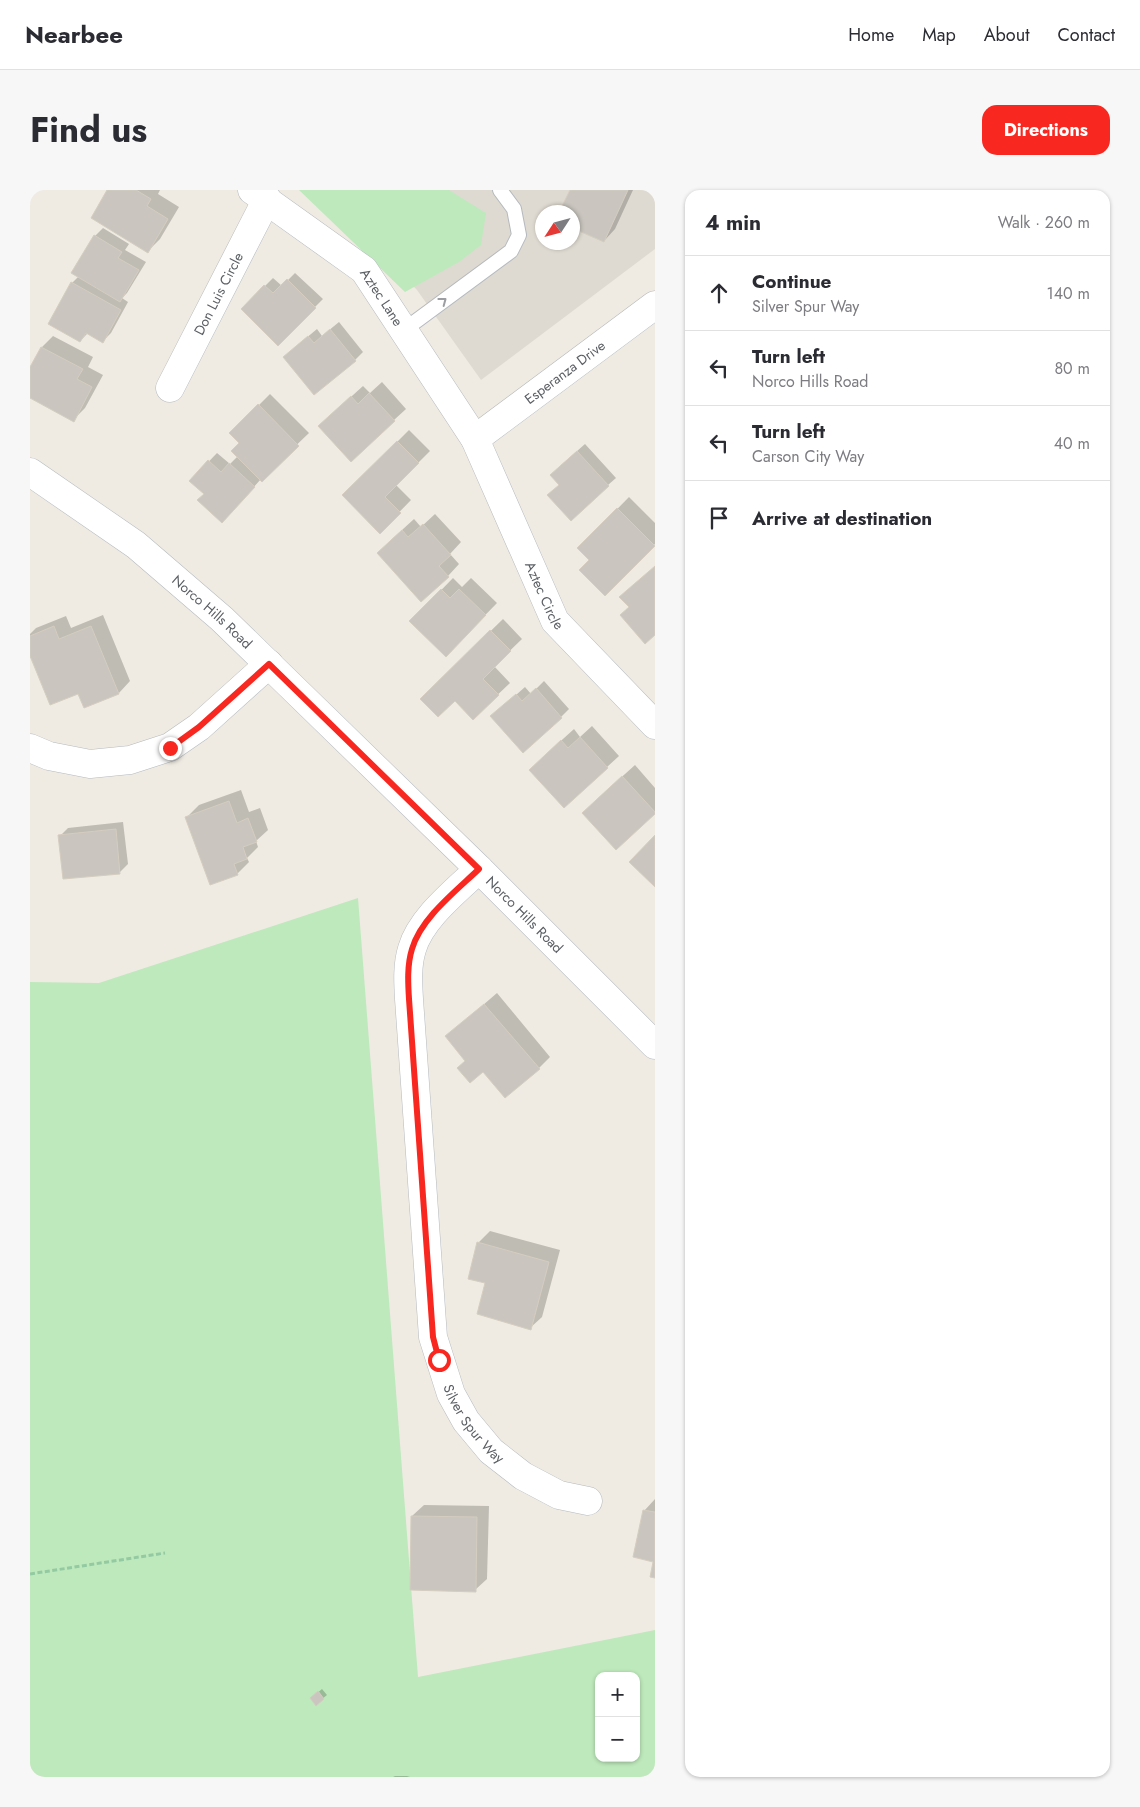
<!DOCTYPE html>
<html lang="en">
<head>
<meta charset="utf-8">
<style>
  body { margin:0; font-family:Jost,sans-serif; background:#f7f7f7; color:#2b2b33 }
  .controls { position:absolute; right:15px; bottom:15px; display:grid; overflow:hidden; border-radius:10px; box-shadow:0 1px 4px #0004 }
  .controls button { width:45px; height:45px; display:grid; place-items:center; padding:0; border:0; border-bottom:1px solid #e1e1e2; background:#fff; color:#2b2b33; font:25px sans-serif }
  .compass { position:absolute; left:505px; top:15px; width:45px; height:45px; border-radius:50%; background:#fff; box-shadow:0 1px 4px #0004; rotate:234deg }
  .stop { position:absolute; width:15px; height:15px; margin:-11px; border:4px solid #f8271f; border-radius:50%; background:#fff }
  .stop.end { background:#f8271f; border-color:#fff; box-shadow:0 1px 5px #0008 }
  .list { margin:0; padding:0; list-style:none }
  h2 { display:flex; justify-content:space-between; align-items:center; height:65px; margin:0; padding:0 20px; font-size:21px }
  h2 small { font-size:16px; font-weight:400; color:#7c7c81 }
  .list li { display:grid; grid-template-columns:32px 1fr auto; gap:15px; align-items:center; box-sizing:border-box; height:75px; padding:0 20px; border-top:1px solid #e1e1e2 }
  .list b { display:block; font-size:19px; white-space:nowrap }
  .list p { margin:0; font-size:16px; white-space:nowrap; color:#7c7c81 }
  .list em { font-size:16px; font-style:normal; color:#7c7c81 }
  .icon { flex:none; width:28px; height:28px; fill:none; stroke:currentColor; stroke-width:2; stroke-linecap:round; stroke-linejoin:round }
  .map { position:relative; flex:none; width:625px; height:1587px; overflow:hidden; border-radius:15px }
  header { display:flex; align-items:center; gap:30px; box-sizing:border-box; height:70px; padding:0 25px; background:#fff; border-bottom:1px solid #e1e1e2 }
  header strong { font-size:24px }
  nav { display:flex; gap:28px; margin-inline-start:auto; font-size:18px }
  .intro { display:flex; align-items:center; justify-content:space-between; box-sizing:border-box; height:120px; padding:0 30px }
  h1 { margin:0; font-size:35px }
  .button { padding:12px 22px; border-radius:15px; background:#f8271f; color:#fff; font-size:18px; font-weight:700 }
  main { display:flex; gap:30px; padding:0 30px }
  aside { flex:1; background:#fff; border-radius:15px; box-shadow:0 1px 4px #0004 }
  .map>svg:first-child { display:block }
  .education { fill:#dedad1; fill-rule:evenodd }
  .green { fill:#bee9bc; fill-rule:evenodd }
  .shadow { fill:#0003 }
  .building { fill:#cac6bf; stroke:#d4cdc0 }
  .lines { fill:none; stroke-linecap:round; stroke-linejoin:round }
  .lane-casing { stroke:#b5b9be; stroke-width:16 }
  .street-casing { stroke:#b5b9be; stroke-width:29 }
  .secondary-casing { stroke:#b6bac0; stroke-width:29 }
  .path { stroke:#94caa2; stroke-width:3; stroke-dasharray:5 2.5; stroke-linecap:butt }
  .lane { stroke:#fff; stroke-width:14 }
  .street { stroke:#fff; stroke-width:28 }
  .secondary { stroke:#fff; stroke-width:28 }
  .oneway { stroke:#9c9fa2 }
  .route { stroke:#f8271f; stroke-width:6 }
  .labels { text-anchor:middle; stroke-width:4.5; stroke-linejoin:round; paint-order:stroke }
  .street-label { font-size:14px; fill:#5a5f64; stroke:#fff }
</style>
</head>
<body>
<header>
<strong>Nearbee</strong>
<nav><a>Home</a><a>Map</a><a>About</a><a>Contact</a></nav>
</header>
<div class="intro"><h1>Find us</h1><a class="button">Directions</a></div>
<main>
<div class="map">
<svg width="625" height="1587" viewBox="0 0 625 1587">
  <rect width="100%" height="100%" fill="#efebe2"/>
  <path class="education" d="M289 0H625V59L451 190 387 100ZM512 22H542V52H512Z"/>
  <path class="green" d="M269 0H419L456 23 451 55 429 72 375 102Z
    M328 708 388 1487 625 1440V1587H0V792L69 793ZM569 1486H606V1568H569Z"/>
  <path class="shadow" d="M79 0H130L128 4 149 17 130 49 118 61Z
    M541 0H603L585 39 574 51 542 22H531Z
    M73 38 99 54 95 60 116 72 97 103 92 108 98 112 81 143 73 151 58 143 50 151 42 93 49 86 65 46Z
    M265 83 293 109 248 154 212 119 243 88 252 96Z
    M309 132 333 162 325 170 263 159 287 139 292 146Z
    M23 146 63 167 58 177 73 185 55 218 43 230 0 207V179L12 157Z
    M352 192 376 219 364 230 302 224 333 196 340 203Z
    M240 204 279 243 231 289 200 323 161 290 187 263 200 274 208 266 211 253 201 243Z
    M379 240 400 261 366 295 381 310 350 342 314 305Z
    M555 254 586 288 578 295H530L529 277Z
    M599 307 625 333V354L575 404 561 370 549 358Z
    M405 324 431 352 420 364 429 374 418 386 360 351 384 329 391 337Z
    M423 388 432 397 441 388 467 413 427 454 381 431Z
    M73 425 100 491 89 503 55 517 49 502 0 463V444L6 438 36 426 41 438Z
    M473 429 492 449 464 476 480 493 443 528 425 509H391Z
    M514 491 539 519 531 527 470 519 495 497 501 504Z
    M562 536 589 566 577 577 512 568 544 539 550 547Z
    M605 575 625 598V623L565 611Z
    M211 600 219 622 230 618 238 640 226 651 228 657 217 668 219 672 207 684 157 627 169 615Z
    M93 632 98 674 90 682 30 646 38 638Z
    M467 803 520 867 509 878 453 880 436 870 417 846Z
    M460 1041 530 1060 512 1127 500 1138 456 1092 448 1053Z
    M625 1309V1387V1371L614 1321Z
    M394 1315 459 1316 457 1389 445 1400 382 1326Z
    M292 1499 297 1505 286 1514 285 1505Z
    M365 1586H377L380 1587H363Z"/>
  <path class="building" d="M77 0H106L121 9 117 16 138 29 118 63 61 28Z
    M540 0H598L574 52 542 38V22H529Z
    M64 45 92 62 88 68 109 80 90 112 41 83Z
    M257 89 286 118 248 156 211 119 234 95 243 103Z
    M41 92 91 120 73 153 56 143 50 152 18 134Z
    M300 139 326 171 284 205 253 167 278 146 284 153Z
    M11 157 53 179 47 189 62 197 44 232 0 208V177Z
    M339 203 365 231 321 272 288 236 321 206 328 214Z
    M228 214 269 256 232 292 201 261 209 253 199 243Z
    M367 251 389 273 355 307 371 323 350 344 312 305Z
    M547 261 579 296 541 331 517 305 529 295 520 285Z
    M178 270 191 282 199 273 225 297 192 333 167 310 174 304 159 291Z
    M587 318 625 356 575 406 549 380 559 370 547 358Z
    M393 334 421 365 409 376 419 387 391 412 347 363 372 340 378 347Z
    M625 376V445L615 454 590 425 599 417 589 407Z
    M411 399 420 408 429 399 456 425 416 467 379 431Z
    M24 436 29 449 61 436 89 504 54 518 48 504 20 515 0 466V446Z
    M460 440 481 461 453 489 469 505 443 530 425 511 408 527 390 509Z
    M506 498 532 528 493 563 460 526 486 504 492 511Z
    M550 547 578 578 534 618 499 580 531 550 538 558Z
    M592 586 625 622V624L586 660 552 623Z
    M199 611 207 633 218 628 227 652 213 657 217 669 204 674 208 685 180 695 155 627Z
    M86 639 90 684 33 689 28 645Z
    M625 645V697L599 672Z
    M454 814 510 879 475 908 453 882 440 893 427 878 435 871 415 846Z
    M447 1052 519 1072 501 1140 447 1124 455 1093 438 1089Z
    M613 1320 625 1322V1388L620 1387 623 1372 603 1367Z
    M381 1326 447 1327 446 1402 380 1400Z
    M288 1501 294 1509 286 1516 280 1508Z"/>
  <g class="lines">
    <defs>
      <path id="lane" d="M374 140 481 61 489 45 484 19 470 0"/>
      <g id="street">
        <path id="s1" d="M222 0 334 80 445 249 525 431 625 535"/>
        <path id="s2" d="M140 198 237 9"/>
        <path id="s3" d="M445 249 625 115"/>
        <path d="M0 558 19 566 60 574 100 570 140 557 169 537 239 474"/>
        <path id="s4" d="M449 679C426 701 391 728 382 759 377 775 378 792 379 809L403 1147 421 1204 436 1231 461 1261 493 1286 529 1305 558 1311"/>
      </g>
      <g id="secondary">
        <path id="s5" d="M0 282 106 355 192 429 449 679 625 855"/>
      </g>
    </defs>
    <use href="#lane" class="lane-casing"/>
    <use href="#street" class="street-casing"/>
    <use href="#secondary" class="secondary-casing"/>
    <path class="path" d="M0 1384 135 1363"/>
    <use href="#lane" class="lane"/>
    <use href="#street" class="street"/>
    <use href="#secondary" class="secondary"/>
  </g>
  <defs><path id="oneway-chevron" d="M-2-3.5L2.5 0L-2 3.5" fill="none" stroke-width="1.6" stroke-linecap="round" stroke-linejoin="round" transform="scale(1.25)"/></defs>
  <use class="oneway" href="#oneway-chevron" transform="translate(413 111) rotate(-37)"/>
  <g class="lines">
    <path class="route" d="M140 558 169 537 239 474 449 679C426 701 391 728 382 759 377 775 378 793 379 809L403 1147 409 1170"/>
  </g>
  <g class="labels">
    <g class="street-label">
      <text dy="5" stroke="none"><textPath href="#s2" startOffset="106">Don Luis Circle</textPath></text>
      <text dy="5" stroke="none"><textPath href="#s1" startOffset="170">Aztec Lane</textPath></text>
      <text dy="5" stroke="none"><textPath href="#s3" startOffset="112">Esperanza Drive</textPath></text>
      <text dy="5" stroke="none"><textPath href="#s1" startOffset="511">Aztec Circle</textPath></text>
      <text dy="5" stroke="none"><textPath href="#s5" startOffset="230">Norco Hills Road</textPath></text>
      <text dy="5" stroke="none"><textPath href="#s5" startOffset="665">Norco Hills Road</textPath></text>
      <text dy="5" stroke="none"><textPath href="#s4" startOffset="592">Silver Spur Way</textPath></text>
    </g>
  </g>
</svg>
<div class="controls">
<button>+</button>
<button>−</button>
</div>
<svg class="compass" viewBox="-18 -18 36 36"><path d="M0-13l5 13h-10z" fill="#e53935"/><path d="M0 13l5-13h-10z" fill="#7c7c81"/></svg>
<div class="stop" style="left:409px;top:1170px"></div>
<div class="stop end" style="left:140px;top:558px"></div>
</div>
<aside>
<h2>4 min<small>Walk · 260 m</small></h2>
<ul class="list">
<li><svg class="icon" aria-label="ahead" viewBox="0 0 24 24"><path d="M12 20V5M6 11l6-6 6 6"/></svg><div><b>Continue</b><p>Silver Spur Way</p></div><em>140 m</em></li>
<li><svg class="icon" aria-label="left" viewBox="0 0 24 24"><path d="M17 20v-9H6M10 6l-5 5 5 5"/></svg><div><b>Turn left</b><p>Norco Hills Road</p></div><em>80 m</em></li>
<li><svg class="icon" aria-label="left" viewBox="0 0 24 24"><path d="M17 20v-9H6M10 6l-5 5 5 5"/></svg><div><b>Turn left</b><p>Carson City Way</p></div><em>40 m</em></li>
<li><svg class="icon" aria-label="arrive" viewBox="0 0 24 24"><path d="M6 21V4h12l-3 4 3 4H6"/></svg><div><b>Arrive at destination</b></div></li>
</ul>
</aside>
</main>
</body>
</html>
